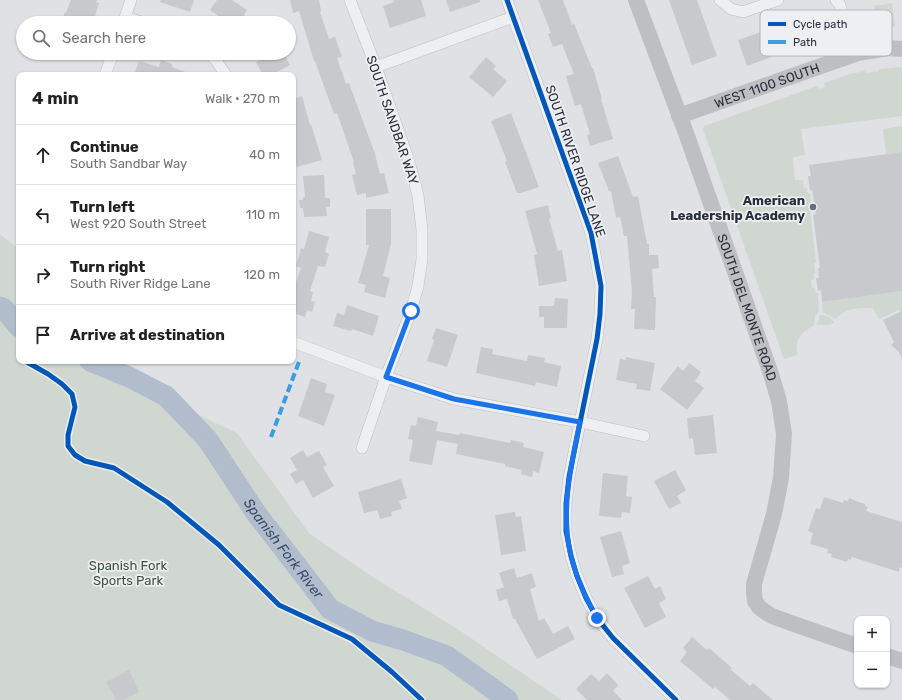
<!DOCTYPE html>
<html lang="en">
<head>
<meta charset="utf-8">
<style>
  body { margin:0; font-family:Rubik,sans-serif; background:#f2f2f2; color:#202124 }
  .controls { position:absolute; right:12px; bottom:12px; display:grid; overflow:hidden; border-radius:8px; box-shadow:0 1px 3px #0004 }
  .controls button { width:36px; height:36px; display:grid; place-items:center; padding:0; border:0; border-bottom:1px solid #e0e0e0; background:#fff; color:#202124; font:20px sans-serif }
  .stop { position:absolute; width:12px; height:12px; margin:-9px; border:3px solid #1a73e8; border-radius:50%; background:#fff }
  .stop.end { background:#1a73e8; border-color:#fff; box-shadow:0 1px 4px #0008 }
  .list { margin:0; padding:0; list-style:none }
  h2 { display:flex; justify-content:space-between; align-items:center; height:52px; margin:0; padding:0 16px; font-size:17px }
  h2 small { font-size:13px; font-weight:400; color:#757577 }
  .list li { display:grid; grid-template-columns:26px 1fr auto; gap:12px; align-items:center; box-sizing:border-box; height:60px; padding:0 16px; border-top:1px solid #e0e0e0 }
  .list b { display:block; font-size:15px; white-space:nowrap }
  .list p { margin:0; font-size:13px; white-space:nowrap; color:#757577 }
  .list em { font-size:13px; font-style:normal; color:#757577 }
  .icon { flex:none; width:22px; height:22px; fill:none; stroke:currentColor; stroke-width:2; stroke-linecap:round; stroke-linejoin:round }
  .map { position:relative; flex:none; width:902px; height:700px; overflow:hidden }
  .search { position:absolute; background:#fff; box-shadow:0 1px 3px #0004; left:16px; top:16px; width:280px; height:44px; display:flex; align-items:center; gap:10px; box-sizing:border-box; padding:0 14px; border-radius:22px; color:#757577; font-size:15px }
  .panel { position:absolute; background:#fff; box-shadow:0 1px 3px #0004; left:16px; top:72px; width:280px; height:292px; border-radius:8px }
  .map>svg:first-child { display:block }
  .green { fill:#d0d7d0 }
  .lines { fill:none; stroke-linecap:round; stroke-linejoin:round }
  .river { stroke:#b1bdcc; stroke-width:21 }
  .building { fill:#c8c9cc }
  .street-casing { stroke:#bdbfc2; stroke-width:12 }
  .street { stroke:#eeeff1; stroke-width:11 }
  .secondary { stroke:#bebfc3; stroke-width:16 }
  .quiet { stroke:#3d9de2; stroke-width:4; stroke-dasharray:8 4; stroke-linecap:butt }
  .cycleway-casing { stroke:#edeff3; stroke-width:8 }
  .cycleway { stroke:#0057b8; stroke-width:5 }
  .route { stroke:#1a73e8; stroke-width:5 }
  .poi-dot { fill:#696d76; stroke:#edeff3; stroke-width:1.5 }
  .labels { text-anchor:middle; stroke-width:3.5; stroke-linejoin:round; paint-order:stroke }
  .street-label { font-size:13px; fill:#292e3a; stroke:#edeff3 }
  .poi-label { font-size:13px; font-weight:bold; fill:#292e3a; stroke:#edeff3; text-anchor:end }
  .park-label { font-size:13px; fill:#3c5438; stroke:#edeff3 }
  .water-label { font-size:14px; font-style:italic; fill:#384b69; stroke:#edeff3 }
  .key { fill:#edeff3; stroke:#b2b5bc; stroke-width:1 }
  .key-label { font-size:11px; fill:#292e3a }
</style>
</head>
<body>
<div class="map">
<svg width="902" height="700" viewBox="0 0 902 700">
  <rect width="100%" height="100%" fill="#dfe1e4"/>
  <path class="green" d="M892 3 895 26 877 29 874 6Z
    M902 67V116L801 129 805 155 793 157 795 180H803L804 188H807L808 193H810L812 211H810L816 263H814L815 273 813 274 814 279 811 280 812 288H815L816 293H818L819 311 815 317 814 326C799 333 796 339 797 355L784 359 703 129 704 126 817 86 818 89 825 87 824 83 850 74 865 71 866 73 879 71V69Z
    M902 126V152L886 154 883 129Z
    M0 234 15 246 19 247V361H118L110 376 148 391 237 433 309 533 368 574 459 630 562 700H0Z
    M902 291V311L900 312 899 310 879 319 873 308C859 308 846 307 836 319L823 312 822 302Z
    M820 315H822L829 317 834 322V323L829 325H817L818 322Z"/>
  <g class="lines">
    <g class="river">
      <path d="M0 307 4 309 19 327"/>
      <path id="s1" d="M90 361 129 377 166 396 208 440 256 513 330 609 372 631 403 640 447 656 508 700"/>
    </g>
  </g>
  <path class="building" d="M71 0H97L96 2 99 3 93 23H61L65 12 66 13Z
    M161 0H194L190 12 160 2Z
    M217 0H232L247 10 244 15 257 23H222L224 20 210 10Z
    M290 0H319L321 11 320 12 329 39 335 37 342 57 337 58 346 84 349 83 375 154 380 174 384 173 389 193 366 198V193L357 195 352 175 356 174 353 163 354 162 337 113 334 114 315 61H314L299 11 293 13Z
    M393 0H421L426 16 390 28 383 6 394 2Z
    M446 0H480V2L450 12Z
    M538 0H563L572 25 574 24 592 68H593L602 99H601L613 139 590 146 587 135 590 134 581 104 575 106 566 76 574 74 562 44 553 47 548 34 551 33Z
    M669 0H697L717 56 692 65Z
    M818 12 827 37 747 66 738 40Z
    M255 53H284L286 58 290 65 271 75H263L256 62 259 61Z
    M486 57 496 66 493 69 507 81 493 97 469 77Z
    M161 60 172 64V67L191 74V75H134L139 61 159 67Z
    M302 96 310 125 311 124 322 160 297 167 293 155V99Z
    M511 113 539 187 521 193H517L505 162 507 161 491 121Z
    M902 152V291L822 302 821 290 818 291 816 278H819L818 268H820L813 215 816 214 812 190H810L808 176H811L809 165Z
    M618 156 633 197 638 196 647 244H649V255H658L659 268 652 269 654 297H656L655 330 634 329 635 309H631L632 291 627 236H624L620 217 616 218 611 191H609L598 163Z
    M324 175 325 198H330V207H326L327 216 304 217 303 208H300L299 200H303V197H305L303 176Z
    M548 205 551 218 549 219 558 251 562 250 567 281 539 286 534 255 537 254 525 211Z
    M366 209H391V244L383 276 390 278 385 298 364 292 366 285 358 283 369 245H366Z
    M309 231 329 237 325 252 329 254 325 267 318 266 310 291 313 292 311 301 315 302 312 312 307 310 305 317 293 313V291L301 268 296 266 301 248 304 249Z
    M555 298 568 299 567 328H544V317H539V306H554Z
    M347 305 379 316 373 336 352 329 351 331 333 326 337 313 344 315Z
    M902 311V359L899 352 891 345 894 342 883 320Z
    M436 328 458 335 447 367 427 361 434 340 432 339Z
    M481 347 493 349 492 354 527 361 528 355 545 358 544 362 561 366 557 387 536 382 535 386 476 373Z
    M626 357 655 363 650 391 636 389 637 384 616 380 620 359 626 360Z
    M689 363 701 372 695 381 704 388 687 410 660 389 678 366 683 371Z
    M311 378 327 384 325 392 335 395 324 426 298 416Z
    M713 415 717 453 695 455 693 438 689 439 687 418Z
    M418 417 438 422 436 431 459 435 460 433 510 443 511 440 524 443 523 447 544 452 539 473 533 471 532 477 521 474 522 470 505 466V464L456 454 458 444 437 440 432 465 409 461 413 440 408 439 411 425 416 426Z
    M303 450 307 457 319 451 327 465 323 467 334 486 313 498 303 480 296 484 290 474 297 470 290 458Z
    M675 470 686 490 677 496 681 503 669 509 654 481Z
    M603 473 628 476 626 496 632 497 630 513 622 512 621 518 599 516Z
    M401 479 407 498 399 501 402 509 391 512 392 516 380 519 377 510 364 513 358 492Z
    M824 497 843 503 844 500 848 501 849 498 856 501 865 504V506L868 507 866 511 902 522V568L900 567 899 572 852 557 851 560 848 559 847 562 831 557 832 554 827 553 828 549 810 544 813 533 808 531 816 508 820 509Z
    M515 512 516 517 521 516 526 551 501 555 495 515Z
    M621 531 630 563 622 566 624 574 612 577 600 537Z
    M514 568 517 578 532 573 536 587 530 589 539 621 544 618 553 634 568 626 575 639 537 659 515 619H513L507 599 499 601 496 590 504 587 499 573Z
    M648 576 655 589 660 586 666 599 659 603 666 617 645 628 624 588Z
    M692 637 707 650 709 648 732 668 730 669 750 686 753 683 773 700H730L715 687 713 689 680 661 687 652 683 648Z
    M129 670 139 692 124 700H116L106 682Z
    M607 673 618 685 613 691 622 700H587L576 689 591 674 599 681Z"/>
  <g class="lines">
    <defs>
      <path id="street" d="M350 0 376 67 408 158 418 195 422 230V259L418 286 411 311 386 377 362 448
        M507 0 591 233 601 286 600 314 597 339 569 477 566 504V531L571 556 577 576 586 598 597 618 613 638 676 700
        M720 0 731 9 743 12 778 0
        M836 0 840 5 852 55
        M125 17 144 23
        M123 23 131 0
        M209 53 215 59 226 75
        M376 67 513 17
        M105 75 113 53
        M293 342 386 377 454 399 580 422 644 436"/>
    </defs>
    <use href="#street" class="street-casing"/>
    <use href="#street" class="street"/>
    <g class="secondary">
      <path id="s2" d="M636 0 686 133 771 374 779 401 784 434 781 478 774 514 754 584V593L755 601 759 607 764 611 772 616 791 623 857 646"/>
      <path id="s3" d="M679 116 858 53 888 48 902 49"/>
      <path d="M887 656 902 661"/>
    </g>
    <path class="quiet" d="M271 437 300 359"/>
    <defs>
      <path id="cycleway" d="M507 0 591 233 601 286 600 314 597 339 569 477 566 504V531L571 556 577 576 586 598 597 618 613 638 676 700
        M25 361 48 374 62 384 72 394 75 407 68 435V446L75 455 85 461 114 468 167 502 219 545 279 605 352 639 392 672 422 700"/>
    </defs>
    <use href="#cycleway" class="cycleway-casing"/>
    <use href="#cycleway" class="cycleway"/>
  </g>
  <g class="lines">
    <path class="route" d="M411 311 386 377 454 399 580 422C571 466 560 511 571 556 576 578 586 598 597 618"/>
  </g>
  <circle class="poi-dot" cx="813" cy="207" r="4"/>
  <g class="labels">
    <g class="street-label">
      <text dy="5" stroke="none"><textPath href="#s3" startOffset="93">WEST 1100 SOUTH</textPath></text>
      <text transform="translate(393 120) rotate(71)" y="5">SOUTH SANDBAR WAY</text>
      <text transform="translate(576 161) rotate(71)" y="5">SOUTH RIVER RIDGE LANE</text>
      <text dy="5" stroke="none"><textPath href="#s2" startOffset="327">SOUTH DEL MONTE ROAD</textPath></text>
    </g>
    <g class="poi-label">
      <text x="805" y="205">American<tspan x="805" dy="15">Leadership Academy</tspan></text>
    </g>
    <g class="park-label">
      <text x="128" y="570">Spanish Fork<tspan x="128" dy="15">Sports Park</tspan></text>
    </g>
    <g class="water-label">
      <text dy="5" stroke="none"><textPath href="#s1" startOffset="277">Spanish Fork River</textPath></text>
    </g>
  </g>
  <rect x="760" y="10" width="132" height="46" rx="6" class="key"/>
  <rect x="768" y="22" width="18" height="4" fill="#0057b8"/>
  <rect x="768" y="40" width="18" height="4" fill="#3d9de2"/>
  <g class="key-label">
    <text x="793" y="28">Cycle path</text>
    <text x="793" y="46">Path</text>
  </g>
</svg>
<div class="controls">
<button>+</button>
<button>−</button>
</div>
<div class="stop" style="left:411px;top:311px"></div>
<div class="stop end" style="left:597px;top:618px"></div>
<div class="search"><svg class="icon" aria-label="search" viewBox="0 0 24 24"><circle cx="10" cy="10" r="6"/><path d="M15 15l6 6"/></svg>Search here</div>
<section class="panel">
<h2>4 min<small>Walk · 270 m</small></h2>
<ul class="list">
<li><svg class="icon" aria-label="ahead" viewBox="0 0 24 24"><path d="M12 20V5M6 11l6-6 6 6"/></svg><div><b>Continue</b><p>South Sandbar Way</p></div><em>40 m</em></li>
<li><svg class="icon" aria-label="left" viewBox="0 0 24 24"><path d="M17 20v-9H6M10 6l-5 5 5 5"/></svg><div><b>Turn left</b><p>West 920 South Street</p></div><em>110 m</em></li>
<li><svg class="icon" aria-label="right" viewBox="0 0 24 24"><path d="M7 20v-9h11M14 6l5 5-5 5"/></svg><div><b>Turn right</b><p>South River Ridge Lane</p></div><em>120 m</em></li>
<li><svg class="icon" aria-label="arrive" viewBox="0 0 24 24"><path d="M6 21V4h12l-3 4 3 4H6"/></svg><div><b>Arrive at destination</b></div></li>
</ul>
</section>
</div>
</body>
</html>
